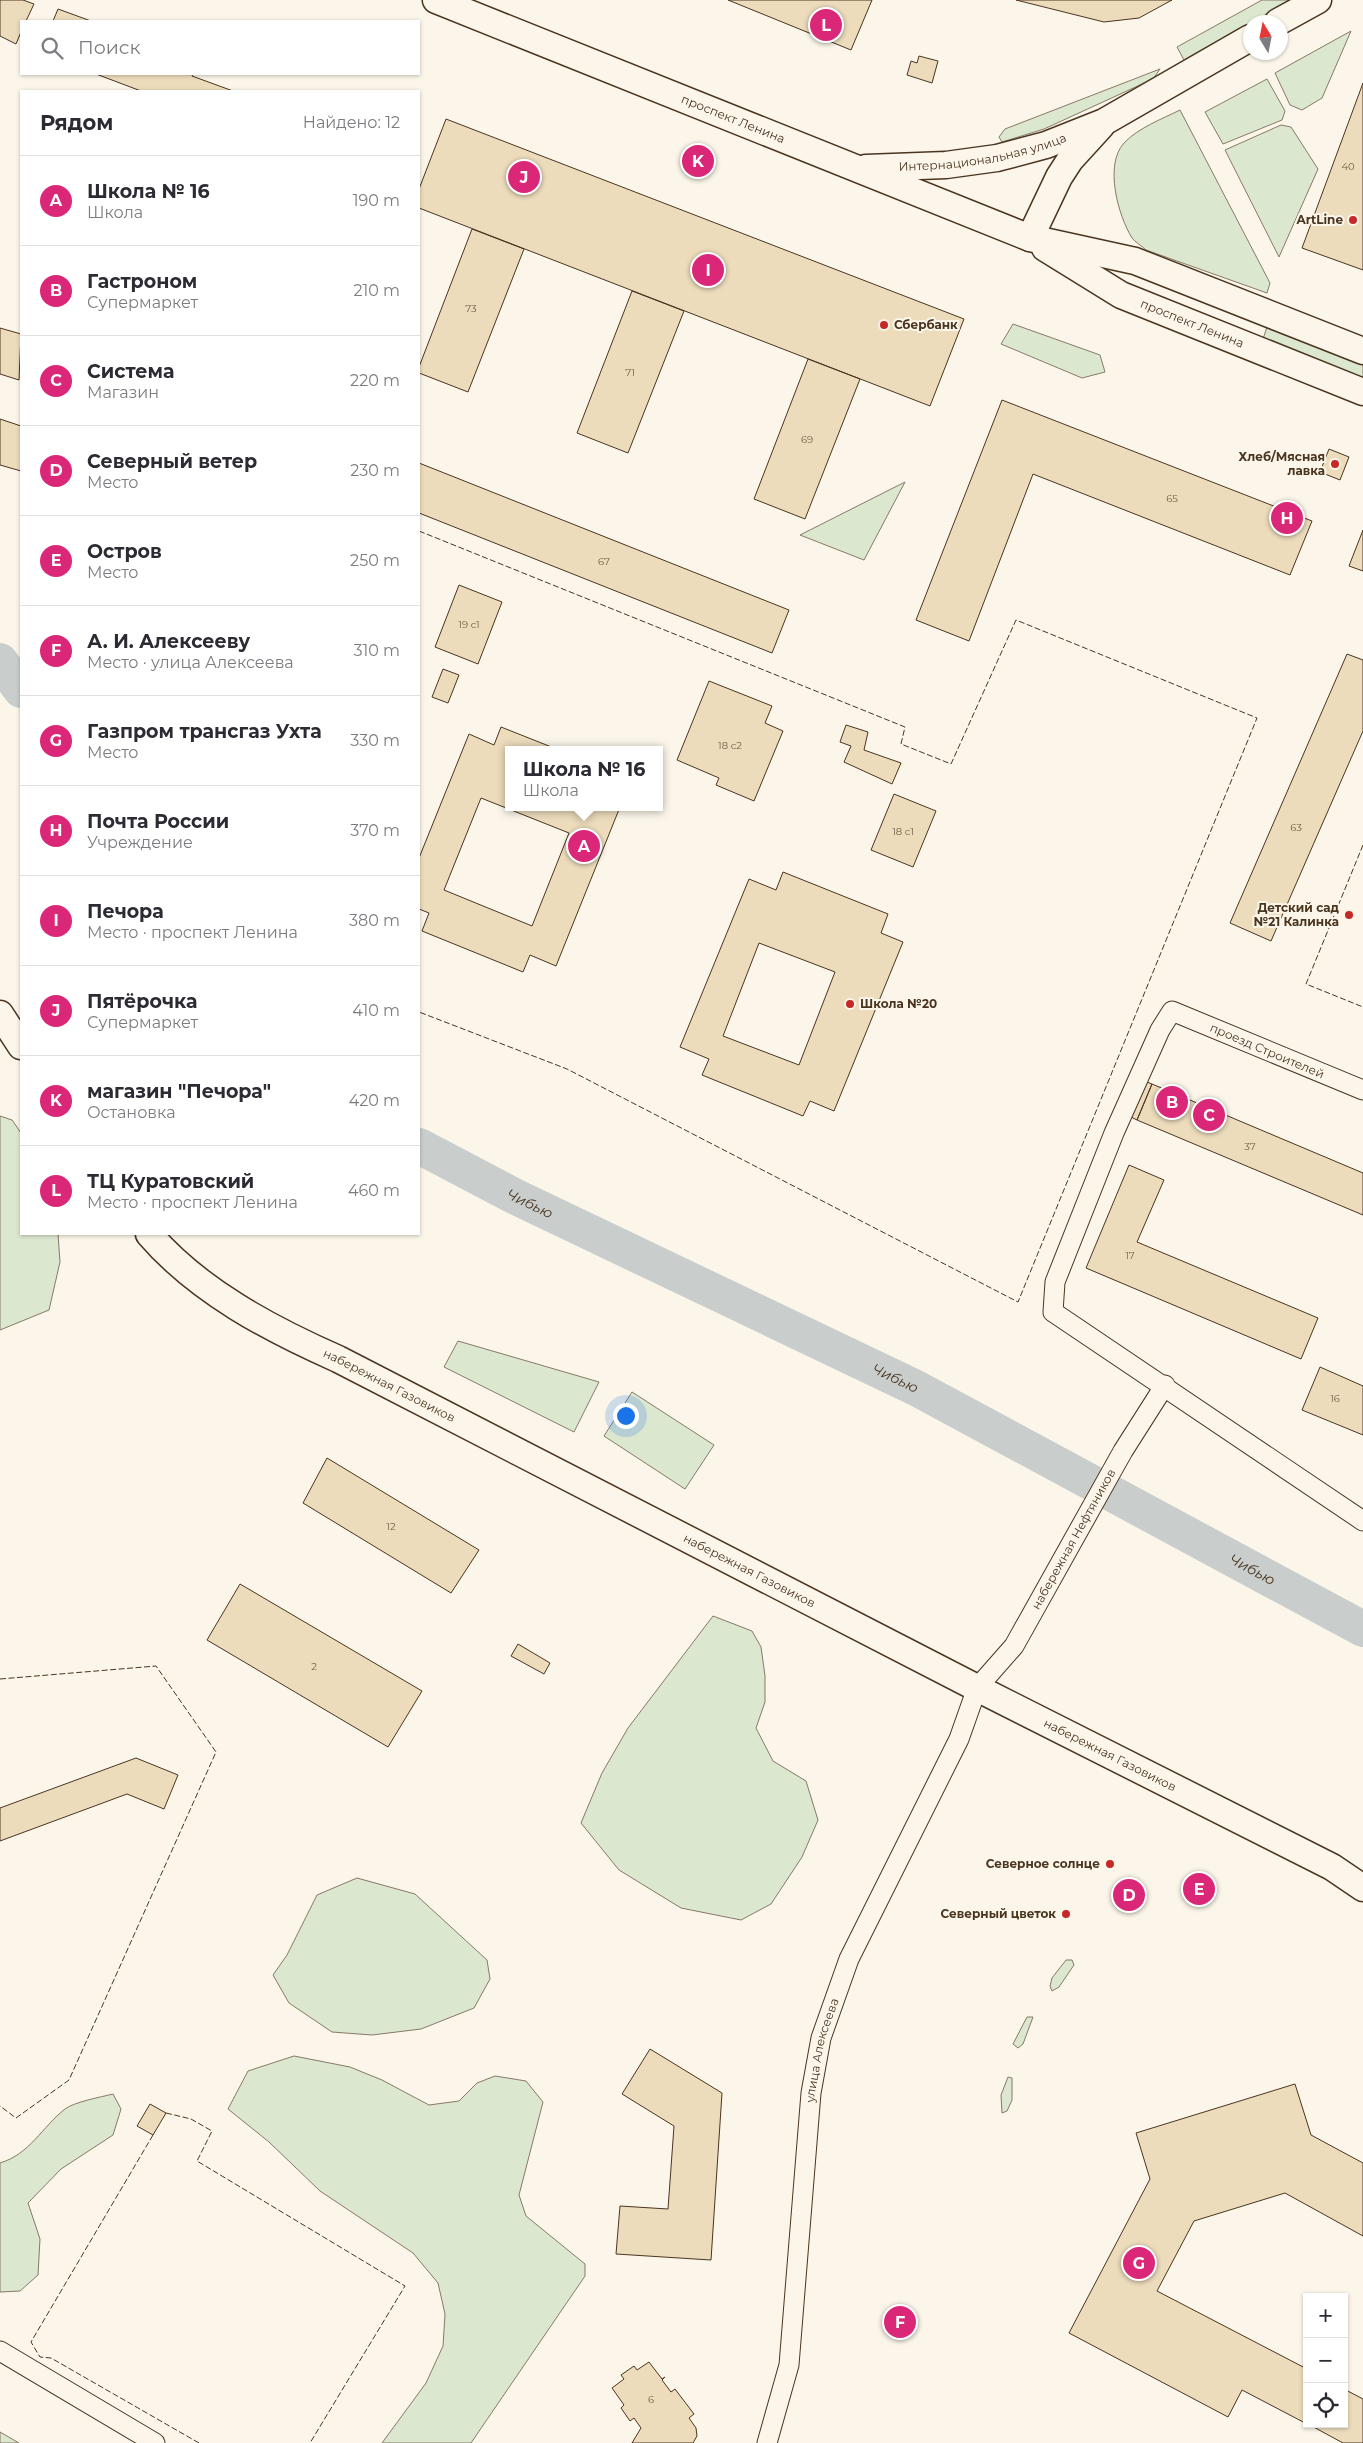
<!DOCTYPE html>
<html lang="ru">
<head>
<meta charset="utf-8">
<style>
  body { margin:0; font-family:Montserrat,sans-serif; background:#f7f7f7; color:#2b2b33 }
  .controls { position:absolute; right:15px; bottom:15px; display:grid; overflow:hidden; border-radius:0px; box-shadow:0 1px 4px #0004 }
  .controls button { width:45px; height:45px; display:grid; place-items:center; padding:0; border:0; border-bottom:1px solid #e1e1e2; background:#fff; color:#2b2b33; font:25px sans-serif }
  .compass { position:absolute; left:1243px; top:15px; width:45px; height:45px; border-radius:50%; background:#fff; box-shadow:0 1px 4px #0004; rotate:350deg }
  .you { position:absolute; left:625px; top:1415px; width:18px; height:18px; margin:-12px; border:4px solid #fff; border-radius:50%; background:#1a73e8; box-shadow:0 0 0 8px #1a73e833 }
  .badge { display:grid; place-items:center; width:32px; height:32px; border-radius:50%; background:#db2777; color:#fff; font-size:16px; font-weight:700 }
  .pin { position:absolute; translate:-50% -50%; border:2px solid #fff; box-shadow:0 1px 5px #0006 }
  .popup { position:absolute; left:505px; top:746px; width:158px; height:65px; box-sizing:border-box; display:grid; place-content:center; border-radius:0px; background:#fff; filter:drop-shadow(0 1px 4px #0005); font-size:16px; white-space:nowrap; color:#7c7c81 }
  .popup b { font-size:19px; color:#2b2b33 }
  .popup::after { content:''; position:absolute; left:50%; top:100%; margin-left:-10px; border:10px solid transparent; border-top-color:#fff }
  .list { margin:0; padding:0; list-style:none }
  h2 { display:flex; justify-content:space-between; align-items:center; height:65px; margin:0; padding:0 20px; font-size:21px }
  h2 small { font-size:16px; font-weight:400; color:#7c7c81 }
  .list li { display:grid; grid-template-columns:32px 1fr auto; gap:15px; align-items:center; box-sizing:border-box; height:90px; padding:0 20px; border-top:1px solid #e1e1e2 }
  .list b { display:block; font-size:19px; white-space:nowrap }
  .list p { margin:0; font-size:16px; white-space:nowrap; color:#7c7c81 }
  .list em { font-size:16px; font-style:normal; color:#7c7c81 }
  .icon { flex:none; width:28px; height:28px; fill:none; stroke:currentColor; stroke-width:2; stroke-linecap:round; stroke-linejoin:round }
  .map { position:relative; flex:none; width:1363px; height:2443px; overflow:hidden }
  .search { position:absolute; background:#fff; box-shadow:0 1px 4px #0004; left:20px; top:20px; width:400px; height:55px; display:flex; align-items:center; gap:12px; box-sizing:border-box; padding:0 18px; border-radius:0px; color:#7c7c81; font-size:19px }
  .panel { position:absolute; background:#fff; box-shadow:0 1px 4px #0004; left:20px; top:90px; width:400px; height:1145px; border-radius:0px }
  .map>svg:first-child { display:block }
  .green { fill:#dce7d0; stroke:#887966 }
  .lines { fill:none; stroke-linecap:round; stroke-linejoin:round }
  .river { stroke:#c9cecd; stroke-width:36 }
  .building { fill:#ecdcbc; stroke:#4a3520; fill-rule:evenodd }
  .minor-casing { stroke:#4a3520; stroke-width:21 }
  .secondary-casing { stroke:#4a3520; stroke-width:29 }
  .minor { stroke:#fbf6e9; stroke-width:19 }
  .secondary { stroke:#fbf6e9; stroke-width:26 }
  .fence { stroke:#4a3520; stroke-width:1; stroke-dasharray:6 2.5; stroke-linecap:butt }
  .poi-dot { fill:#c62828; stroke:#fbf6e9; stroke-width:2 }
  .labels { text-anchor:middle; stroke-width:4; stroke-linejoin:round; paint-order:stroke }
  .number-label { font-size:10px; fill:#725f47 }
  .street-label { font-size:12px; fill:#4a3520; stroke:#fbf6e9 }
  .poi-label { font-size:12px; font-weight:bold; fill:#4a3520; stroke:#fbf6e9; text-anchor:end }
  .water-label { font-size:14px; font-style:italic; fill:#4a3520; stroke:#fbf6e9 }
</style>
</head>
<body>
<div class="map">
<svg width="1363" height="2443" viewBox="0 0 1363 2443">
  <rect width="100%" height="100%" fill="#fbf6e9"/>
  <path class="green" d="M1262 0H1292L1184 60 1177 47Z
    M1351 31 1322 98 1302 110 1290 105 1275 73Z
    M1160 69 1153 79 1044 129 1002 142 999 137 1005 129Z
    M1267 79 1285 111 1282 120 1223 144 1205 112Z
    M1180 110 1270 283 1267 293 1146 250C1142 246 1135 242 1132 238 1118 215 1104 165 1124 143 1138 128 1162 119 1180 110Z
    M1281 125 1291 127 1318 169 1279 257 1225 150Z
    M1013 324 1100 355 1105 372 1082 378 1001 344Z
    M1267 327 1363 365V378L1263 339Z
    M905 482 864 560 800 535Z
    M0 1116 12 1120 21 1133V1234H58L60 1262 49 1310 0 1330Z
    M458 1341 599 1382 574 1432 444 1367Z
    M632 1392 714 1445 685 1489 604 1436Z
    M713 1616 752 1631 761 1647 765 1676V1702L756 1728 773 1761 806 1781 818 1820 802 1857 771 1904 741 1920 681 1908 619 1870 581 1823 602 1773 628 1728Z
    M357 1878 415 1894 487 1960 490 1979 474 2008 421 2029 372 2035 332 2032 289 2003 273 1975 287 1955 317 1895Z
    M1066 1960H1072L1074 1965 1059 1987 1052 1991 1050 1986 1052 1978Z
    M1027 2017H1033L1023 2044 1018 2048 1013 2044Z
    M294 2056 350 2067 382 2080 429 2105 459 2101 477 2083 495 2076 526 2081 543 2102 519 2195 526 2216 585 2264V2276L471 2443H382L426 2383 443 2346 445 2314 438 2283 413 2253 320 2191 269 2142 228 2109 248 2071Z
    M1008 2077 1012 2078V2100L1007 2111 1002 2113 1001 2095Z
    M113 2094 121 2109 113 2135 61 2169 28 2203 40 2239 38 2275 20 2291 0 2292V2163C30 2154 42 2127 65 2109 74 2102 101 2097 113 2094Z
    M0 2432 19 2443H0Z"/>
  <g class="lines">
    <g class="river">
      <path d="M0 661 21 690"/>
      <path id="s1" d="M419 1146 516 1197 916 1388 1363 1629"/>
    </g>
  </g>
  <path class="building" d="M0 0H23L34 4 26 21H21V32L16 44 0 36Z
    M728 0H872L851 50Z
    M1016 0H1172L1139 18 1104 22Z
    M58 9 91 21H53Z
    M919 56 938 61 932 83 907 75 911 61 917 63Z
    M96 74H193L192 76 233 91H141Z
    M1363 83V270L1302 248Z
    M446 119 964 319 930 406 419 208V189Z
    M472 229 524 249 468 392 419 373V367Z
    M632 291 684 311 628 453 577 433Z
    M0 328 21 334 19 380 0 374Z
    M808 359 860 379 805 519 754 499Z
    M1002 400 1312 521 1290 575 1033 474 969 641 916 620Z
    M0 419 21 426V471L0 465Z
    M1329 449 1349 457 1340 480 1320 472Z
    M419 463 789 610 772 653 419 513Z
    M1363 530V571L1349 566Z
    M459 585 502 602 478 664 435 647Z
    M1347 654 1363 660V731L1271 941 1230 923Z
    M443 669 459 675 448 703 432 697Z
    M709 681 772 706 765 723 783 731 754 801 716 785 719 778 677 760Z
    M846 725 868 732 864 750 901 763 892 784 844 762 851 746 840 742Z
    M501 727 559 750H509V807H620L556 966 530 955 523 972 422 931 429 913 419 909V858L469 734 494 745ZM481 798 569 833 532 926 444 890Z
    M894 794 936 811 913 867 871 850Z
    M783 872 888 914 881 933 903 942 834 1111 810 1101 803 1116 702 1075 709 1059 680 1047 749 879 776 890ZM759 943 835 972 799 1065 723 1036Z
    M1142 1080 1152 1084 1137 1120 1127 1115Z
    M1152 1084 1363 1173V1215L1137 1120Z
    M1129 1165 1164 1180 1137 1242 1318 1318 1301 1359 1086 1268Z
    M1320 1367 1363 1386V1435L1302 1410Z
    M327 1458 479 1550 451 1593 303 1503Z
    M240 1584 422 1691 388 1747 207 1640Z
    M518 1644 550 1663 544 1674 511 1656Z
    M136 1758 178 1775 164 1809 127 1794 0 1841V1808Z
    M650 2049 722 2093 711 2260 616 2254 620 2206 668 2209 674 2126 622 2094Z
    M1295 2084 1311 2135 1363 2163V2236L1285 2193 1194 2221 1157 2291 1307 2369V2424L1242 2390 1228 2417 1069 2333 1150 2179 1136 2133Z
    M150 2104 166 2113 153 2135 137 2126Z
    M649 2362 662 2379 665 2377 662 2380 671 2392 675 2389 694 2414 689 2418 696 2428 697 2436 693 2443H632L641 2428 634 2418 630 2421 621 2408 624 2405 612 2388 624 2379 621 2375 634 2366 637 2370Z
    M1344 2389 1363 2399V2443H1343L1308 2424H1344Z"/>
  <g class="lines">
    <defs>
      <g id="minor">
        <path d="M1363 1090 1172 1011 1160 1030 1114 1133 1055 1282 1053 1312 1363 1521"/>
        <path d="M0 2351 155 2443"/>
        <path id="s2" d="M767 2443 789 2365 811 2093 821 2038 849 1959 959 1739 977 1688 1014 1646 1123 1451 1165 1385"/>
      </g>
      <g id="secondary">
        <path id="s3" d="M436 0 1030 238 1135 261 1363 351"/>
        <path d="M1278 22 1318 0"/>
        <path id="s4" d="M866 168 946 165 997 158 1046 145 1104 122 1250 38"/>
        <path d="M1030 238 1059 177 1070 160 1101 126"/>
        <path id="s5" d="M1045 248 1121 295 1363 392"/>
        <path d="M0 1014 21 1046"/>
        <path id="s6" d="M149 1234C198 1291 270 1329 338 1359L977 1688 1332 1867 1363 1888"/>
      </g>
    </defs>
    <use href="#minor" class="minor-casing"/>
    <use href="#secondary" class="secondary-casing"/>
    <use href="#minor" class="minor"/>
    <use href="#secondary" class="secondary"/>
    <path class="fence" d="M419 531 905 727 901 744 951 764 1016 620 1257 718 1018 1302 567 1069 419 1012
      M1363 845 1306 984 1363 1007
      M0 1679 156 1666 216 1752 69 2080 16 2118 0 2106
      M166 2113 191 2119 212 2131 197 2161 405 2286 310 2443
      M153 2135 31 2342 40 2357 51 2358 199 2443"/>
  </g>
  <g class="poi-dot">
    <circle cx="1353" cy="220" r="5"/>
    <circle cx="884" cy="325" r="5"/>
    <circle cx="1335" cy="464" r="5"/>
    <circle cx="1349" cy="915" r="5"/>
    <circle cx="850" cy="1004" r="5"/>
    <circle cx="1110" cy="1864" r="5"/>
    <circle cx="1066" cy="1914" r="5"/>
  </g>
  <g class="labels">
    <g class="number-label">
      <text x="1348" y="170">40</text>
      <text x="471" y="312">73</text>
      <text x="630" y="376">71</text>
      <text x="807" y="443">69</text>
      <text x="1172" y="502">65</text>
      <text x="604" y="565">67</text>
      <text x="469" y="628">19 с1</text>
      <text x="730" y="749">18 с2</text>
      <text x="1296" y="831">63</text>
      <text x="903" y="835">18 с1</text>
      <text x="1250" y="1150">37</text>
      <text x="1130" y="1259">17</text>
      <text x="1335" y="1402">16</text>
      <text x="391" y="1530">12</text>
      <text x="314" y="1670">2</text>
      <text x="651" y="2403">6</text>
    </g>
    <g class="street-label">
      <text dy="4" stroke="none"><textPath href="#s3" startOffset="320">проспект Ленина</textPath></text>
      <text dy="4" stroke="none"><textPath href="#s4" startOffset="118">Интернациональная улица</textPath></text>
      <text dy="4" stroke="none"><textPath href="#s5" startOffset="166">проспект Ленина</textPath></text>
      <text transform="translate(1267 1051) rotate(23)" y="4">проезд Строителей</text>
      <text dy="4" stroke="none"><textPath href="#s6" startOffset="286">набережная Газовиков</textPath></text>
      <text dy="4" stroke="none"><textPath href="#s2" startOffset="972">набережная Нефтяников</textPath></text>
      <text dy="4" stroke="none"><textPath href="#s6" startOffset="691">набережная Газовиков</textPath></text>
      <text dy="4" stroke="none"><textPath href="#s6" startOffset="1096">набережная Газовиков</textPath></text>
      <text dy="4" stroke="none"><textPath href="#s2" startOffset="398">улица Алексеева</textPath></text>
    </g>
    <g class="poi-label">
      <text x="1343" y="224">ArtLine</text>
      <text x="894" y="329" text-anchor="start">Сбербанк</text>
      <text x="1325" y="461">Хлеб/Мясная<tspan x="1325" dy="14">лавка</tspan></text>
      <text x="1339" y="912">Детский сад<tspan x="1339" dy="14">№21 Калинка</tspan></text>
      <text x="860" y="1008" text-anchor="start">Школа №20</text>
      <text x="1100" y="1868">Северное солнце</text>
      <text x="1056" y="1918">Северный цветок</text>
    </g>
    <g class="water-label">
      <text dy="5" stroke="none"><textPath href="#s1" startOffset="125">Чибью</textPath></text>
      <text dy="5" stroke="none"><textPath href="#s1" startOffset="530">Чибью</textPath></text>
      <text dy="5" stroke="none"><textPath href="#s1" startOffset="935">Чибью</textPath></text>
    </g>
  </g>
</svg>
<div class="controls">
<button>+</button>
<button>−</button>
<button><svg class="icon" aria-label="locate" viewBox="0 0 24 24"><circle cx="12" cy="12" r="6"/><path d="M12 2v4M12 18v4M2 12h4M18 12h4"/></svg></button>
</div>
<svg class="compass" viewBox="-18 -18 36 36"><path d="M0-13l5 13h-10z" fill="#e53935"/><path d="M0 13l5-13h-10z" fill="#7c7c81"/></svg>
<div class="you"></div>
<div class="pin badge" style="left:584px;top:846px">A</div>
<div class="popup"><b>Школа № 16</b>Школа</div>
<div class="pin badge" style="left:1172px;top:1102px">B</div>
<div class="pin badge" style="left:1209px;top:1115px">C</div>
<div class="pin badge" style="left:1129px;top:1895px">D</div>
<div class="pin badge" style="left:1199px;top:1889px">E</div>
<div class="pin badge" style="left:900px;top:2322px">F</div>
<div class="pin badge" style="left:1139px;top:2263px">G</div>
<div class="pin badge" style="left:1287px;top:518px">H</div>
<div class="pin badge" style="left:708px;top:270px">I</div>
<div class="pin badge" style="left:524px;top:177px">J</div>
<div class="pin badge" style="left:698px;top:161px">K</div>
<div class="pin badge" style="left:826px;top:25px">L</div>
<div class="search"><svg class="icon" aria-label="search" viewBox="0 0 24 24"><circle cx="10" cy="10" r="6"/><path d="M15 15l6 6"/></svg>Поиск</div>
<section class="panel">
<h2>Рядом<small>Найдено: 12</small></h2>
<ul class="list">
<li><span class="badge">A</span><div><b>Школа № 16</b><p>Школа</p></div><em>190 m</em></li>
<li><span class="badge">B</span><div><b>Гастроном</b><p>Супермаркет</p></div><em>210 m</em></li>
<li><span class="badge">C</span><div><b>Система</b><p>Магазин</p></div><em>220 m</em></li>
<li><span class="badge">D</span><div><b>Северный ветер</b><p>Место</p></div><em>230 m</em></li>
<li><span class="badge">E</span><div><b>Остров</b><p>Место</p></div><em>250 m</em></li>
<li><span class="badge">F</span><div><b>А. И. Алексееву</b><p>Место · улица Алексеева</p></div><em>310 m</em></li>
<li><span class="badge">G</span><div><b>Газпром трансгаз Ухта</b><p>Место</p></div><em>330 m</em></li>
<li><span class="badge">H</span><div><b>Почта России</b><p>Учреждение</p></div><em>370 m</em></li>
<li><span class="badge">I</span><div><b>Печора</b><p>Место · проспект Ленина</p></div><em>380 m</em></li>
<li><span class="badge">J</span><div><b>Пятёрочка</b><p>Супермаркет</p></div><em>410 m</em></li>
<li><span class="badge">K</span><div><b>магазин &quot;Печора&quot;</b><p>Остановка</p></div><em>420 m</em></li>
<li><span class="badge">L</span><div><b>ТЦ Куратовский</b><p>Место · проспект Ленина</p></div><em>460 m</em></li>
</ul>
</section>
</div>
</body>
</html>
